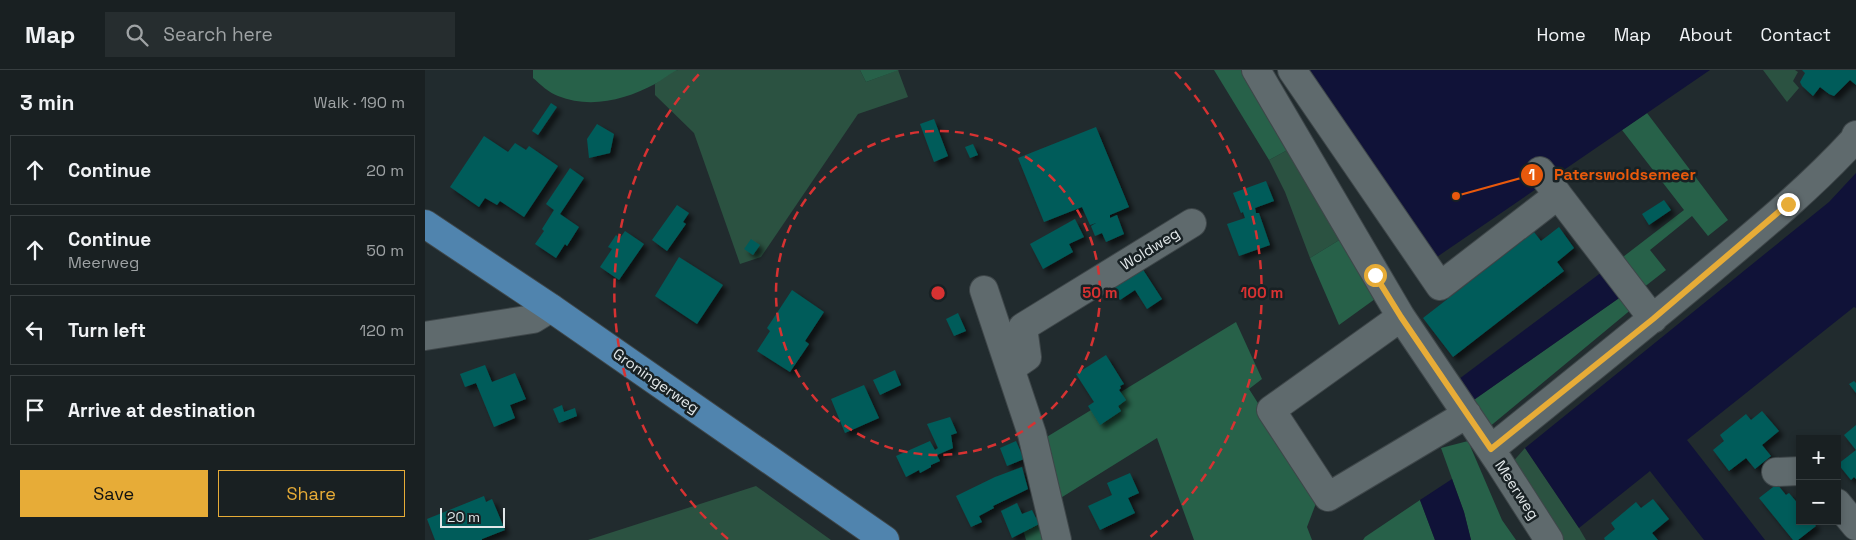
<!DOCTYPE html>
<html lang="en">
<head>
<meta charset="utf-8">
<style>
  body { margin:0; font-family:"Space Grotesk",sans-serif; background:#262d2f; color:#f1f3f6 }
  .controls { position:absolute; right:15px; bottom:15px; display:grid; overflow:hidden; border-radius:0px; box-shadow:0 2px 8px #0003 }
  .controls button { width:45px; height:45px; display:grid; place-items:center; padding:0; border:0; border-bottom:1px solid #373e40; background:#192022; color:#f1f3f6; font:25px sans-serif }
  .scale { position:absolute; left:15px; bottom:12px; width:65px; box-sizing:border-box; padding-left:5px; border:2px solid #e1e7e9; border-top:0; font-size:14px; line-height:18px; white-space:nowrap; color:#e1e7e9; -webkit-text-stroke:4px #182124; paint-order:stroke }
  .stop { position:absolute; width:15px; height:15px; margin:-11px; border:4px solid #e7ac37; border-radius:50%; background:#fff }
  .stop.end { background:#e7ac37; border-color:#fff; box-shadow:0 1px 5px #0008 }
  .list { margin:0; padding:0; list-style:none }
  h2 { display:flex; justify-content:space-between; align-items:center; height:65px; margin:0; padding:0 20px; font-size:21px }
  h2 small { font-size:16px; font-weight:400; color:#9fa3a5 }
  .list li { display:grid; grid-template-columns:32px 1fr auto; gap:15px; align-items:center; box-sizing:border-box; height:70px; margin:0 10px 10px; padding:0 10px; border:1px solid #373e40; border-radius:0px }
  .list b { display:block; font-size:19px; white-space:nowrap }
  .list p { margin:0; font-size:16px; white-space:nowrap; color:#9fa3a5 }
  .list em { font-size:16px; font-style:normal; color:#9fa3a5 }
  .actions { display:flex; gap:10px; padding:15px 20px }
  .actions a { flex:1; padding:11px 0; border:1px solid #e7ac37; border-radius:0px; text-align:center; font-size:18px; color:#e7ac37 }
  .actions .main { background:#e7ac37; color:#111 }
  .icon { flex:none; width:28px; height:28px; fill:none; stroke:currentColor; stroke-width:2; stroke-linecap:round; stroke-linejoin:round }
  .map { position:relative; flex:none; width:1431px; height:470px; overflow:hidden }
  header { display:flex; align-items:center; gap:30px; box-sizing:border-box; height:70px; padding:0 25px; background:#192022; border-bottom:1px solid #373e40 }
  header strong { font-size:24px }
  nav { display:flex; gap:28px; margin-inline-start:auto; font-size:18px }
  .search { width:350px; height:45px; background:#262d2f; display:flex; align-items:center; gap:12px; box-sizing:border-box; padding:0 18px; border-radius:0px; color:#9fa3a5; font-size:19px }
  main { display:flex }
  aside { flex:1; background:#192022 }
  .map>svg:first-child { display:block }
  .green { fill:#2b5241 }
  .forest { fill:#276149 }
  .water { fill:#101238 }
  .building { fill:#035c5a; filter:url(#shadow) }
  .lines { fill:none; stroke-linecap:round; stroke-linejoin:round }
  .minor-casing { stroke:#3e4649; stroke-width:30 }
  .major-casing { stroke:#3e4649; stroke-width:30 }
  .minor { stroke:#5f6a6d; stroke-width:28 }
  .major { stroke:#5084ae; stroke-width:28 }
  .route { stroke:#e7ac37; stroke-width:6 }
  .ring { fill:none; stroke:#d73232; stroke-width:2.5; stroke-dasharray:9 6 }
  .labels { text-anchor:middle; stroke-width:5; stroke-linejoin:round; paint-order:stroke }
  .street-label { font-size:15px; fill:#e1e7e9; stroke:#182124 }
  .centre { fill:#d73232; stroke:#182124; stroke-width:2.5 }
  .ring-label { font-size:15px; text-anchor:middle; font-weight:bold; fill:#d73232; stroke:#182124; stroke-width:5; stroke-linejoin:round; paint-order:stroke }
  .leader { fill:none; stroke:#e8590c; stroke-width:2 }
  .callout-dot { fill:#e8590c; stroke:#182124; stroke-width:2 }
  .mark-label { font-size:15px; text-anchor:middle; font-weight:bold; fill:#fff }
  .callout-label { font-size:16px; text-anchor:middle; font-weight:bold; fill:#e8590c; stroke:#182124; stroke-width:5; stroke-linejoin:round; paint-order:stroke }
</style>
</head>
<body>
<header>
<strong>Map</strong>
<div class="search"><svg class="icon" aria-label="search" viewBox="0 0 24 24"><circle cx="10" cy="10" r="6"/><path d="M15 15l6 6"/></svg>Search here</div>
<nav><a>Home</a><a>Map</a><a>About</a><a>Contact</a></nav>
</header>
<main>
<aside>
<h2>3 min<small>Walk · 190 m</small></h2>
<ul class="list">
<li><svg class="icon" aria-label="ahead" viewBox="0 0 24 24"><path d="M12 20V5M6 11l6-6 6 6"/></svg><div><b>Continue</b></div><em>20 m</em></li>
<li><svg class="icon" aria-label="ahead" viewBox="0 0 24 24"><path d="M12 20V5M6 11l6-6 6 6"/></svg><div><b>Continue</b><p>Meerweg</p></div><em>50 m</em></li>
<li><svg class="icon" aria-label="left" viewBox="0 0 24 24"><path d="M17 20v-9H6M10 6l-5 5 5 5"/></svg><div><b>Turn left</b></div><em>120 m</em></li>
<li><svg class="icon" aria-label="arrive" viewBox="0 0 24 24"><path d="M6 21V4h12l-3 4 3 4H6"/></svg><div><b>Arrive at destination</b></div></li>
</ul>
<div class="actions"><a class="main">Save</a><a>Share</a></div>
</aside>
<div class="map">
<svg width="1431" height="470" viewBox="0 0 1431 470">
  <defs>
    <filter id="shadow"><feDropShadow dx="4.5" dy="4.5" stdDeviation="2.5" flood-color="#0009"/></filter>
  </defs>
  <rect width="100%" height="100%" fill="#212b2e"/>
  <path class="green" d="M253 0H435L441 12 473 0 483 27 433 44 336 187 315 194 269 63 230 25V14L246 2Z
    M1338 0H1370L1373 2 1368 11 1374 18 1362 32Z
    M868 77 916 169 885 188 860 122 844 90Z
    M1100 378 1154 458 1161 470H1136L1085 395Z
    M331 416 406 470H163Z"/>
  <path class="forest" d="M108 0H253C244 3 238 10 230 14 200 30 165 39 133 26 124 23 115 14 108 8Z
    M435 0H474L441 12Z
    M789 0H824L868 77 844 90Z
    M1222 43 1303 150 1283 166 1267 146 1225 180 1241 200 1218 218 1194 190 1259 140 1197 60Z
    M916 169 950 229 914 255 885 188Z
    M1197 226 1208 238 1063 358 1043 334Z
    M811 252 837 309 824 319 893 428 882 457 887 470H769L732 368 634 429 620 368Z
    M1043 371 1077 450 1091 470H1046L1039 442 1016 378Z
    M995 430 1010 470H938L940 467Z
    M618 443 624 470H601L597 456Z"/>
  <path class="water" d="M872 0H1285L1006 191Z
    M1431 103V238L1429 237 1262 370 1340 470H1279L1225 401 1154 458 1100 378 1404 132Z
    M1177 202 1197 226 1043 334 1030 312Z
    M1027 409 1039 442 1046 470H1010L995 430Z"/>
  <path class="building" d="M1377 0H1431V15L1425 10 1409 26 1404 24 1395 17 1388 26 1377 16 1375 12 1380 3Z
    M126 33 132 37 113 65 107 61Z
    M509 49 523 86 509 92 495 54Z
    M172 54 189 64 185 83 164 88 162 69Z
    M671 57 704 137 685 145V148L692 145 699 164 681 172 677 163 670 166 666 156 671 153 665 155 657 137 619 152 593 88Z
    M59 66 83 82 90 73 101 80 104 76 133 96 99 147 75 131 72 135 60 128 54 137 25 117Z
    M548 74 553 85 545 88 540 77Z
    M145 98 159 108 135 144 154 157 142 176 140 174 131 188 110 174 119 161 117 159 129 140 121 134Z
    M841 111 849 131 830 138 831 143H834L845 175 814 186 802 154 820 148 818 142 816 143 808 123Z
    M1239 130 1246 140 1224 155 1217 144Z
    M252 135 264 143 258 152 261 154 242 181 227 170Z
    M650 149 659 167 644 174 648 182 618 199 605 174Z
    M1134 157 1149 178 1132 192 1139 201 1028 287 998 248 1109 162 1116 171Z
    M200 161 219 174 194 210 175 197 187 179 183 177 191 165 195 168Z
    M326 169 335 175 328 185 319 179Z
    M254 187 298 215 272 254 230 226Z
    M715 195 737 229 722 239 710 220 695 230 685 215Z
    M367 220 399 242 380 271 384 274 365 302 332 281 345 261 342 258Z
    M533 243 541 261 529 266 521 249Z
    M681 285 699 314 695 316 696 318 694 320 701 330 693 336 696 341 675 355 663 336 669 332 651 304Z
    M60 295 67 312 90 303 101 329 85 335 90 348 69 357 51 313 40 317 35 304Z
    M470 300 476 315 455 325 448 310Z
    M1429 311 1431 313V323L1424 314Z
    M439 315 454 348 420 363 406 329Z
    M137 335 139 342 150 338 152 346 134 353 128 339Z
    M1337 341 1354 361 1337 375 1346 386 1330 399 1321 388 1304 401 1288 380 1299 371 1295 365 1321 344 1326 350Z
    M525 347 532 363 526 365 528 378 512 385 515 391 506 395V397L495 403 494 400 481 407 471 386 505 371 510 380 513 378 502 354Z
    M1431 355V409L1429 407 1426 410 1413 394 1431 380 1419 365Z
    M591 371 599 389 582 396 575 378Z
    M597 397 603 419 568 436 569 438 554 446 557 452 546 457 531 426 570 407Z
    M705 403 714 423 703 428 710 443 675 460 663 436 687 425 682 413Z
    M1352 414 1361 425 1364 423 1375 436V451H1387L1391 456 1373 470H1368L1334 428Z
    M59 426 61 432 67 429 80 460 57 469V470H10L2 449Z
    M1228 429 1244 449 1227 463 1233 470H1180L1179 468 1190 459 1186 453 1211 432 1216 438Z
    M592 433 597 444 607 440 614 454 587 468 576 441Z"/>
  <g class="lines">
    <defs>
      <path id="minor" d="M831 0 976 247 1074 392 1124 470
        M867 0 1015 216 1133 125 1228 249
        M1115 101 1133 125
        M559 220 607 364 632 470
        M976 247 846 340 903 427 1042 344
        M0 266 108 249 126 238
        M586 298 602 287 598 257 767 153
        M1066 379C1139 320 1213 261 1286 200 1335 159 1385 118 1429 70L1431 65
        M1351 402 1375 401
        M1412 433 1431 456"/>
      <path id="major" d="M0 154 126 238 460 470"/>
    </defs>
    <use href="#minor" class="minor-casing"/>
    <use href="#major" class="major-casing"/>
    <use href="#minor" class="minor"/>
    <use href="#major" class="major"/>
  </g>
  <g class="lines">
    <path class="route" d="M950 205 976 247 1066 379 1228 249 1363 134"/>
  </g>
  <g class="ring">
    <circle cx="513" cy="223" r="162"/>
    <path d="M303 469A324 324 0 0 1 276 2M750 2A324 324 0 0 1 723 469"/>
  </g>
  <g class="labels">
    <g class="street-label">
      <text transform="translate(725 179) rotate(-32)" y="5">Woldweg</text>
      <text transform="translate(231 311) rotate(35)" y="5">Groningerweg</text>
      <text transform="translate(1092 420) rotate(57)" y="5">Meerweg</text>
    </g>
  </g>
  <circle cx="513" cy="223" r="8" class="centre"/>
  <g class="ring-label">
    <text x="675" y="228">50 m</text>
    <text x="837" y="228">100 m</text>
  </g>
  <path class="leader" d="M1031 126L1107 105"/>
  <g class="callout-dot">
    <circle cx="1031" cy="126" r="5"/>
    <circle cx="1107" cy="105" r="12"/>
  </g>
  <g class="mark-label">
    <text x="1107" y="110">1</text>
  </g>
  <g class="callout-label">
    <text x="1200" y="110">Paterswoldsemeer</text>
  </g>
</svg>
<div class="controls">
<button>+</button>
<button>−</button>
</div>
<div class="scale">20 m</div>
<div class="stop" style="left:950px;top:205px"></div>
<div class="stop end" style="left:1363px;top:134px"></div>
</div>
</main>
</body>
</html>
